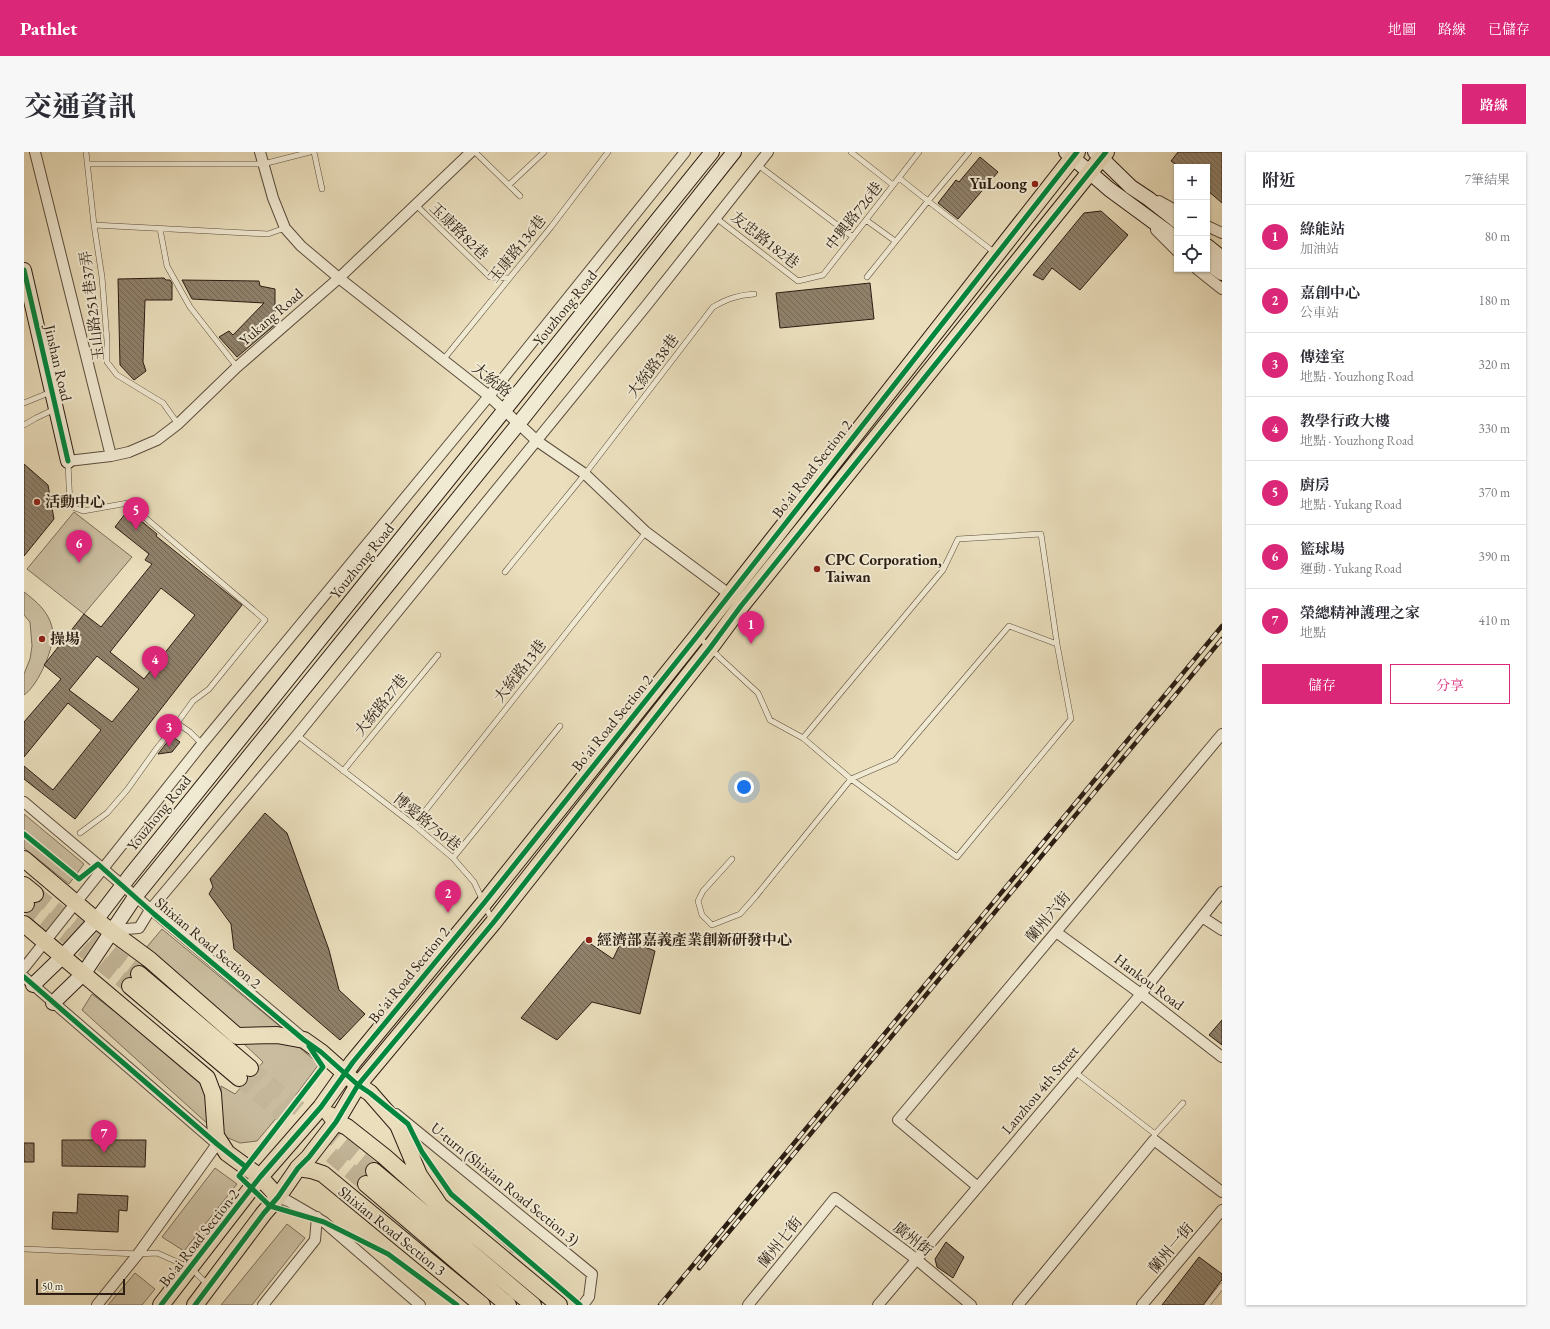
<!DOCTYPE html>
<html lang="zh-TW">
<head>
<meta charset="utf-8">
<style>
  body { margin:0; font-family:"EB Garamond","Noto Serif TC",serif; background:#f7f7f7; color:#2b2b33 }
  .controls { position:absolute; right:12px; top:12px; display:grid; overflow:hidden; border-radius:0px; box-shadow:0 1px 3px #0004 }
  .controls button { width:36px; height:36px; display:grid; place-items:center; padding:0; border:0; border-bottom:1px solid #e1e1e2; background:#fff; color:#2b2b33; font:20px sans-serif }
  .scale { position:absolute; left:12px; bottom:10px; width:89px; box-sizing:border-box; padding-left:4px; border:2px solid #2c1d13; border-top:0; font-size:11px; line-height:14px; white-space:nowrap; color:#2c1d13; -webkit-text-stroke:3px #f1ead3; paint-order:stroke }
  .you { position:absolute; left:720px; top:635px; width:14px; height:14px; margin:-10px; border:3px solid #fff; border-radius:50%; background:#1a73e8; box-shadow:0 0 0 6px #1a73e833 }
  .badge { display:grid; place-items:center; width:26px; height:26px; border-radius:50%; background:#db2777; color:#fff; font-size:13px; font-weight:700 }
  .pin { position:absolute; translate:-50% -33px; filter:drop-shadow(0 1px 2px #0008) }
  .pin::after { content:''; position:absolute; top:21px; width:14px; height:12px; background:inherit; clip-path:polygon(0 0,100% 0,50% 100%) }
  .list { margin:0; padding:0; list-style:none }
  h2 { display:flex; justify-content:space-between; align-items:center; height:52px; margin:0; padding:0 16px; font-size:17px }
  h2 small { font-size:13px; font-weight:400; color:#7c7c81 }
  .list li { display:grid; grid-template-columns:26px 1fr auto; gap:12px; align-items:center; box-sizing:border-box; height:64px; padding:0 16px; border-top:1px solid #e1e1e2 }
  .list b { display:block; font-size:15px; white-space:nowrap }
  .list p { margin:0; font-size:13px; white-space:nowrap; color:#7c7c81 }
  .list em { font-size:13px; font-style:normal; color:#7c7c81 }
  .actions { display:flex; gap:8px; padding:12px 16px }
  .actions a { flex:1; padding:9px 0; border:1px solid #db2777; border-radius:0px; text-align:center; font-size:14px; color:#db2777 }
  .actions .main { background:#db2777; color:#fff }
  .icon { flex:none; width:22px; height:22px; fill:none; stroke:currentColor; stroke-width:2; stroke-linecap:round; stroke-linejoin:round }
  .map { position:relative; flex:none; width:1198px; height:1153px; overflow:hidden; border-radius:0px }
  header { display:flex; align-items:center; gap:24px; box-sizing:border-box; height:56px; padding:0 20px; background:#db2777; color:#fff }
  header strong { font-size:19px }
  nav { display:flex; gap:22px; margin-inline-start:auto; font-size:14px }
  .intro { display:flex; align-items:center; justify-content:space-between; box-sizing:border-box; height:96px; padding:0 24px }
  h1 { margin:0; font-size:28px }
  .button { padding:10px 18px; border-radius:0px; background:#db2777; color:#fff; font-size:14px; font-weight:700 }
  main { display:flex; gap:24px; padding:0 24px }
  aside { flex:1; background:#fff; border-radius:0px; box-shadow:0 1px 3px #0004 }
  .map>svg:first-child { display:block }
  .green { fill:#cabd9f; stroke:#7b6d59 }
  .building { fill:url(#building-back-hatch); stroke:#2c1d13; fill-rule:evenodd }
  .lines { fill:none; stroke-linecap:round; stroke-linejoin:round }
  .primary-tunnel { stroke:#c4b79a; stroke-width:16; stroke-dasharray:16 8; stroke-linecap:butt }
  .lane-casing { stroke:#5c4d3d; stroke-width:6 }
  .street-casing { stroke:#5c4d3d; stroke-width:12 }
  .secondary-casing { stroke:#2c1d13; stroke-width:16 }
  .primary-casing { stroke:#2c1d13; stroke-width:18 }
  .lane { stroke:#f1ead3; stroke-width:5 }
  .street { stroke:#f1ead3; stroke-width:10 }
  .secondary { stroke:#f1ead3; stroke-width:14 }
  .primary { stroke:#eadebc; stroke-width:16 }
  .rail-casing { stroke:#2c1d13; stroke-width:4.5 }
  .rail { stroke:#f1ead3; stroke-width:3; stroke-dasharray:9; stroke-linecap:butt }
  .cycleway-casing { stroke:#f1ead3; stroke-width:8 }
  .cycleway { stroke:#00873e; stroke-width:5 }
  .poi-dot { fill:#8f2418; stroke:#f1ead3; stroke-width:1.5 }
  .labels { text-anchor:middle; stroke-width:4; stroke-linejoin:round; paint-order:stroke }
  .poi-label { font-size:15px; font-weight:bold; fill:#2c1d13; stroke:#f1ead3; text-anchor:start }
  .street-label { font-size:15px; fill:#2c1d13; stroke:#f1ead3 }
</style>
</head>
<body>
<header>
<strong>Pathlet</strong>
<nav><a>地圖</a><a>路線</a><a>已儲存</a></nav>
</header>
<div class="intro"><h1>交通資訊</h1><a class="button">路線</a></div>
<main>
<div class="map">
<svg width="1198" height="1153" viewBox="0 0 1198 1153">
  <defs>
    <pattern id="building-back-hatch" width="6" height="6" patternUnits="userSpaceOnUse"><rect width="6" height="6" fill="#8f816b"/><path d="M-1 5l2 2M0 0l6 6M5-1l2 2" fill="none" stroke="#756957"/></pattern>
  </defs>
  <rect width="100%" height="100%" fill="#eadebc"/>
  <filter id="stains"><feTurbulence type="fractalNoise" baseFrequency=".005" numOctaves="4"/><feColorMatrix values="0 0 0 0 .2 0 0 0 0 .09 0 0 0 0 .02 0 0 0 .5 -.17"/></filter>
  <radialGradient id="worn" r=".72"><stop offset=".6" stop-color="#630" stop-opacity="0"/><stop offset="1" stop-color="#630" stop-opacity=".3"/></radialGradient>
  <path class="green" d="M50 360 108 405 60 462 3 417Z
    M0 440C12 449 24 459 28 475 33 492 14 534 0 543V522L6 507 8 494 6 470 0 463Z
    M0 662 60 712 45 732 0 696Z
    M138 777 264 881 215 879 122 796Z
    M68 842 180 929 186 974 58 858Z
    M218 890 270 891 295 912 275 939 233 989 216 991 197 983V934L211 942 239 910Z
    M191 1016 213 1032 160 1099 138 1085Z
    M263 1072 281 1086 228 1153H197Z
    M111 1121 131 1137 118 1153H84Z"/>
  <path class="building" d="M1154 0H1198V51L1183 38V15H1155L1147 9Z
    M956 5 974 20 934 67 914 51 932 28 935 30Z
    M1077 59 1104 83 1056 138 1028 116 1019 128 1009 123 1060 61Z
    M140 126 142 128H146L148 131V148H121L119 210 122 219 110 228 96 213 94 127Z
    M158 128 235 129 236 134 251 137V159L253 171 213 205 195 185 205 179 209 183 240 151 168 147Z
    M846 131 850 167 756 176 752 141Z
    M0 312 24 333 30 367 0 404Z
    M104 358 133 382 132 384 218 453 51 667 0 627V614L29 638 77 578 44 551 0 605V570L37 527 20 513 60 462 77 475 128 412 121 408 125 402 91 375ZM137 436 171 463 120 527 86 500ZM73 504 115 537 88 570 45 538Z
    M148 584 156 590 148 600 134 602Z
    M241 661 263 681 305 798 315 838 341 862 316 888 210 797 207 772 185 742 189 735 186 727Z
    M599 786 631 799 616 862 568 850 533 888 497 866 561 788 589 807Z
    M1198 868V893L1185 883Z
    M38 988H122L121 1015 38 1014Z
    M0 991H10V1010H0Z
    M54 1042 104 1044 103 1059 95 1058 94 1080 28 1077 29 1060 53 1061Z
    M922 1090 940 1105 929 1126 913 1115 911 1107Z
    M1175 1105 1198 1122V1128L1196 1130 1179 1153H1138Z"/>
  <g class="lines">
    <path class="primary-tunnel" d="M11 742 115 822
      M2 752 106 834
      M226 916 350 1019
      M215 926 342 1032"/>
    <defs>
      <path id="lane" d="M62 0 70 73 78 125 83 189V210L93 223 139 251 154 272
        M290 0 298 37
        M451 0 496 44
        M827 0 869 33
        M64 12H239L286 0
        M734 13 829 85
        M875 26 904 49 945 0
        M485 33 520 0
        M392 53 466 125 485 126
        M692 66 774 129 799 123 895 0
        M842 68 871 89
        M70 73 244 82 261 76
        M136 77 143 114 166 155 213 215
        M843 125 904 49 971 101
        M419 208 527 75 584 0
        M0 251 27 240
        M0 273 12 266 31 257
        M44 311 46 354 59 359 104 351 241 468 185 537 169 549 153 571
        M481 420 561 322 689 155C703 147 714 143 730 142
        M675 485 696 506 734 541 746 568 779 586 827 627 933 705 1047 567 1033 492
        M273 583 390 673 429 706 450 730 468 768
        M319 619 414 503
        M390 673 622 380
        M56 681 83 661 103 638 133 596 153 571 166 580 178 592
        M429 706 536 574
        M708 707 679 739 674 749 678 763 688 773 716 762 732 744 827 627 871 608 985 474 1033 492 1017 382 934 387 919 418 779 586
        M1051 920 1131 982
        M387 977 398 1000 427 1042 490 1098
        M1130 985 1131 982 1159 951
        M312 1076 364 1102 433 1153
        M0 1097 114 1102 133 1101 167 1116 183 1132
        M1183 1153 1198 1134"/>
      <path id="street" d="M11 0 87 304
        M236 0 249 46 261 76 277 94 315 126 465 244 513 289 561 322 622 380 709 445
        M1135 49 1153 59
        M1183 74 1198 81
        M1132 78 1153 99
        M1173 117 1198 137
        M44 309 87 304 105 300 133 288 154 272 213 215 315 126 447 0
        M0 650 279 886
        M1178 765 1198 778
        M88 778 115 776 126 758 273 583 622 154 744 0
        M1032 780 1117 842 1198 905
        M0 816 178 592 465 244 661 0
        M0 825 194 993
        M372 962 568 1122 565 1145 559 1153
        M954 1035 874 968 1198 582
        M254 1045 264 1049 300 1070 396 1153
        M73 1153 114 1102 193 992
        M239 1153 291 1088 293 1065
        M724 1153 811 1046 892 1107 947 1153
        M854 1153 1117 842 1198 740
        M994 1153 1130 988 1198 1040
        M1118 1153 1198 1058"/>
      <path id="secondary" d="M1042 0 1085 37 1153 87
        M1071 0 1107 35 1125 47 1153 69
        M1183 94 1198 106
        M1183 110 1198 121
        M0 118 44 309
        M9 833 38 805 72 768 105 725 688 0
        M29 851 60 821 111 745 495 271 710 0"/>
      <path id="primary" d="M0 707 72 768 126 808 213 884 253 883 280 888 297 900 334 933 346 941 374 973 395 1023 416 1054
        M0 733 11 742
        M0 750 2 752
        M0 772 183 926 189 942 192 984 203 1001 236 1025 254 1045
        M115 822 226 916
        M106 834 215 926
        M306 963 312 970 323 975 361 1005 416 1054 535 1153
        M274 1016 287 1018 299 1022 458 1153
        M350 1019 509 1153
        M342 1032 484 1153
        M137 1153 236 1025 297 955 329 910 460 751 674 483 1053 0
        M171 1153 240 1061 254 1045 274 1016 285 1005 312 970 334 933 469 771 686 496 717 454 1082 0"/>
    </defs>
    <use href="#lane" class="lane-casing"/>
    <use href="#street" class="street-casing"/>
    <use href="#secondary" class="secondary-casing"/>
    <use href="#primary" class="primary-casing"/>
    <use href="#lane" class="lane"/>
    <use href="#street" class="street"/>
    <use href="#secondary" class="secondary"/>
    <use href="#primary" class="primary"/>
    <defs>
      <path id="rail" d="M675 1116 1198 487
        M636 1153 1198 474"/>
    </defs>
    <use href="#rail" class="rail-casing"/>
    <use href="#rail" class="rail"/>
    <defs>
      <path id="cycleway" d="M0 118 44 309
        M0 682 55 727 74 712 130 762 280 888 297 900 334 933 346 941 384 972 398 1000 427 1042 556 1153
        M0 825 193 992 222 1015
        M285 894 299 915 215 1024 246 1054 300 1070 364 1102 433 1153
        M137 1153 236 1025 297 955 329 910 460 751 674 483 1053 0
        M171 1153 240 1061 254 1045 274 1016 285 1005 312 970 334 933 469 771 686 496 717 454 1082 0"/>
    </defs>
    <use href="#cycleway" class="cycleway-casing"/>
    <use href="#cycleway" class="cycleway"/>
  </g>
  <g class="poi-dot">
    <circle cx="1011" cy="32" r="4"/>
    <circle cx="13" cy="350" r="4"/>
    <circle cx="793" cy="417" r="4"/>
    <circle cx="18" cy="487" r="4"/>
    <circle cx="565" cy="788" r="4"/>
  </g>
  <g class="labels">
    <g class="poi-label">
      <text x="1003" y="37" text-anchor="end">YuLoong</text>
      <text x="21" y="355">活動中心</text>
      <text x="801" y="413">CPC Corporation,<tspan x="801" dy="17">Taiwan</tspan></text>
      <text x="26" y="492">操場</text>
      <text x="573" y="793">經濟部嘉義產業創新研發中心</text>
    </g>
    <g class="street-label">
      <text transform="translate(830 64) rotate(-52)" y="5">中興路726巷</text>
      <text transform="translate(435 79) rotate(44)" y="5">玉康路82巷</text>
      <text transform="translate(741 88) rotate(38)" y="5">友忠路182巷</text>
      <text transform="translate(493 97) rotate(-51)" y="5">玉康路136巷</text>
      <text transform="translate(68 154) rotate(-97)" y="5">玉山路251巷37弄</text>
      <text transform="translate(541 156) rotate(-51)" y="5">Youzhong Road</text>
      <text transform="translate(247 165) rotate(-41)" y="5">Yukang Road</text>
      <text transform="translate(34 211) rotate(77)" y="5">Jinshan Road</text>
      <text transform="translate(629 214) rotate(-53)" y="5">大統路38巷</text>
      <text transform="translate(468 228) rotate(39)" y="5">大統路</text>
      <text transform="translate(788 317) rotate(-52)" y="5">Bo'ai Road Section 2</text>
      <text transform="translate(338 409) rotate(-51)" y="5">Youzhong Road</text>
      <text transform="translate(496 519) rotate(-52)" y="5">大統路13巷</text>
      <text transform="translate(357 553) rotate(-51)" y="5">大統路27巷</text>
      <text transform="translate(588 571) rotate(-51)" y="5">Bo'ai Road Section 2</text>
      <text transform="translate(135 661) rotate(-51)" y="5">Youzhong Road</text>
      <text transform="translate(403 670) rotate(39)" y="5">博愛路750巷</text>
      <text transform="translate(1024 765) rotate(-50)" y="5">蘭州六街</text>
      <text transform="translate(184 791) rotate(40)" y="5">Shixian Road Section 2</text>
      <text transform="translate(385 823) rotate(-51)" y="5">Bo'ai Road Section 2</text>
      <text transform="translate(1125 830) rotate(37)" y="5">Hankou Road</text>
      <text transform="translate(1016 938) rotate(-50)" y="5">Lanzhou 4th Street</text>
      <text transform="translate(481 1032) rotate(39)" y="5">U-turn (Shixian Road Section 3)</text>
      <text transform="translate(368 1079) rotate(39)" y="5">Shixian Road Section 3</text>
      <text transform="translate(175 1086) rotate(-52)" y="5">Bo'ai Road Section 2</text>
      <text transform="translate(889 1087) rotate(38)" y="5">廣州街</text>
      <text transform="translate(756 1090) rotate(-51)" y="5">蘭州七街</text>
      <text transform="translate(1147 1096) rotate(-50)" y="5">蘭州一街</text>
    </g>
  </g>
  <rect width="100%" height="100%" filter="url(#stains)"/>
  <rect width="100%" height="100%" fill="url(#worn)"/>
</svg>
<div class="controls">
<button>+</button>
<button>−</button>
<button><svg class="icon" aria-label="locate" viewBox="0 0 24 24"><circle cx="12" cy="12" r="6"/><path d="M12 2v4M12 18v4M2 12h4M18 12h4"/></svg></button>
</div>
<div class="scale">50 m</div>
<div class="you"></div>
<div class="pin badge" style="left:727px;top:492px">1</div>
<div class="pin badge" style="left:424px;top:761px">2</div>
<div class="pin badge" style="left:145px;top:595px">3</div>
<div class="pin badge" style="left:131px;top:527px">4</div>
<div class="pin badge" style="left:112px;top:378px">5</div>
<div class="pin badge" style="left:55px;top:411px">6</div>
<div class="pin badge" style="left:80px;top:1001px">7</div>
</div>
<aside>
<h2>附近<small>7筆結果</small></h2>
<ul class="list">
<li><span class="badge">1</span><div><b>綠能站</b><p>加油站</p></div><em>80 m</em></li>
<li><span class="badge">2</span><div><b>嘉創中心</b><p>公車站</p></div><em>180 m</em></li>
<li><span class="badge">3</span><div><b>傳達室</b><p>地點 · Youzhong Road</p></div><em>320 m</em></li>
<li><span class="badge">4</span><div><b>教學行政大樓</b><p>地點 · Youzhong Road</p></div><em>330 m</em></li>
<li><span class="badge">5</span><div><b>廚房</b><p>地點 · Yukang Road</p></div><em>370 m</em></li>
<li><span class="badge">6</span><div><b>籃球場</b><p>運動 · Yukang Road</p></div><em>390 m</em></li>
<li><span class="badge">7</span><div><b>榮總精神護理之家</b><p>地點</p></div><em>410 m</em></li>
</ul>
<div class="actions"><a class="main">儲存</a><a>分享</a></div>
</aside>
</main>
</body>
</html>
